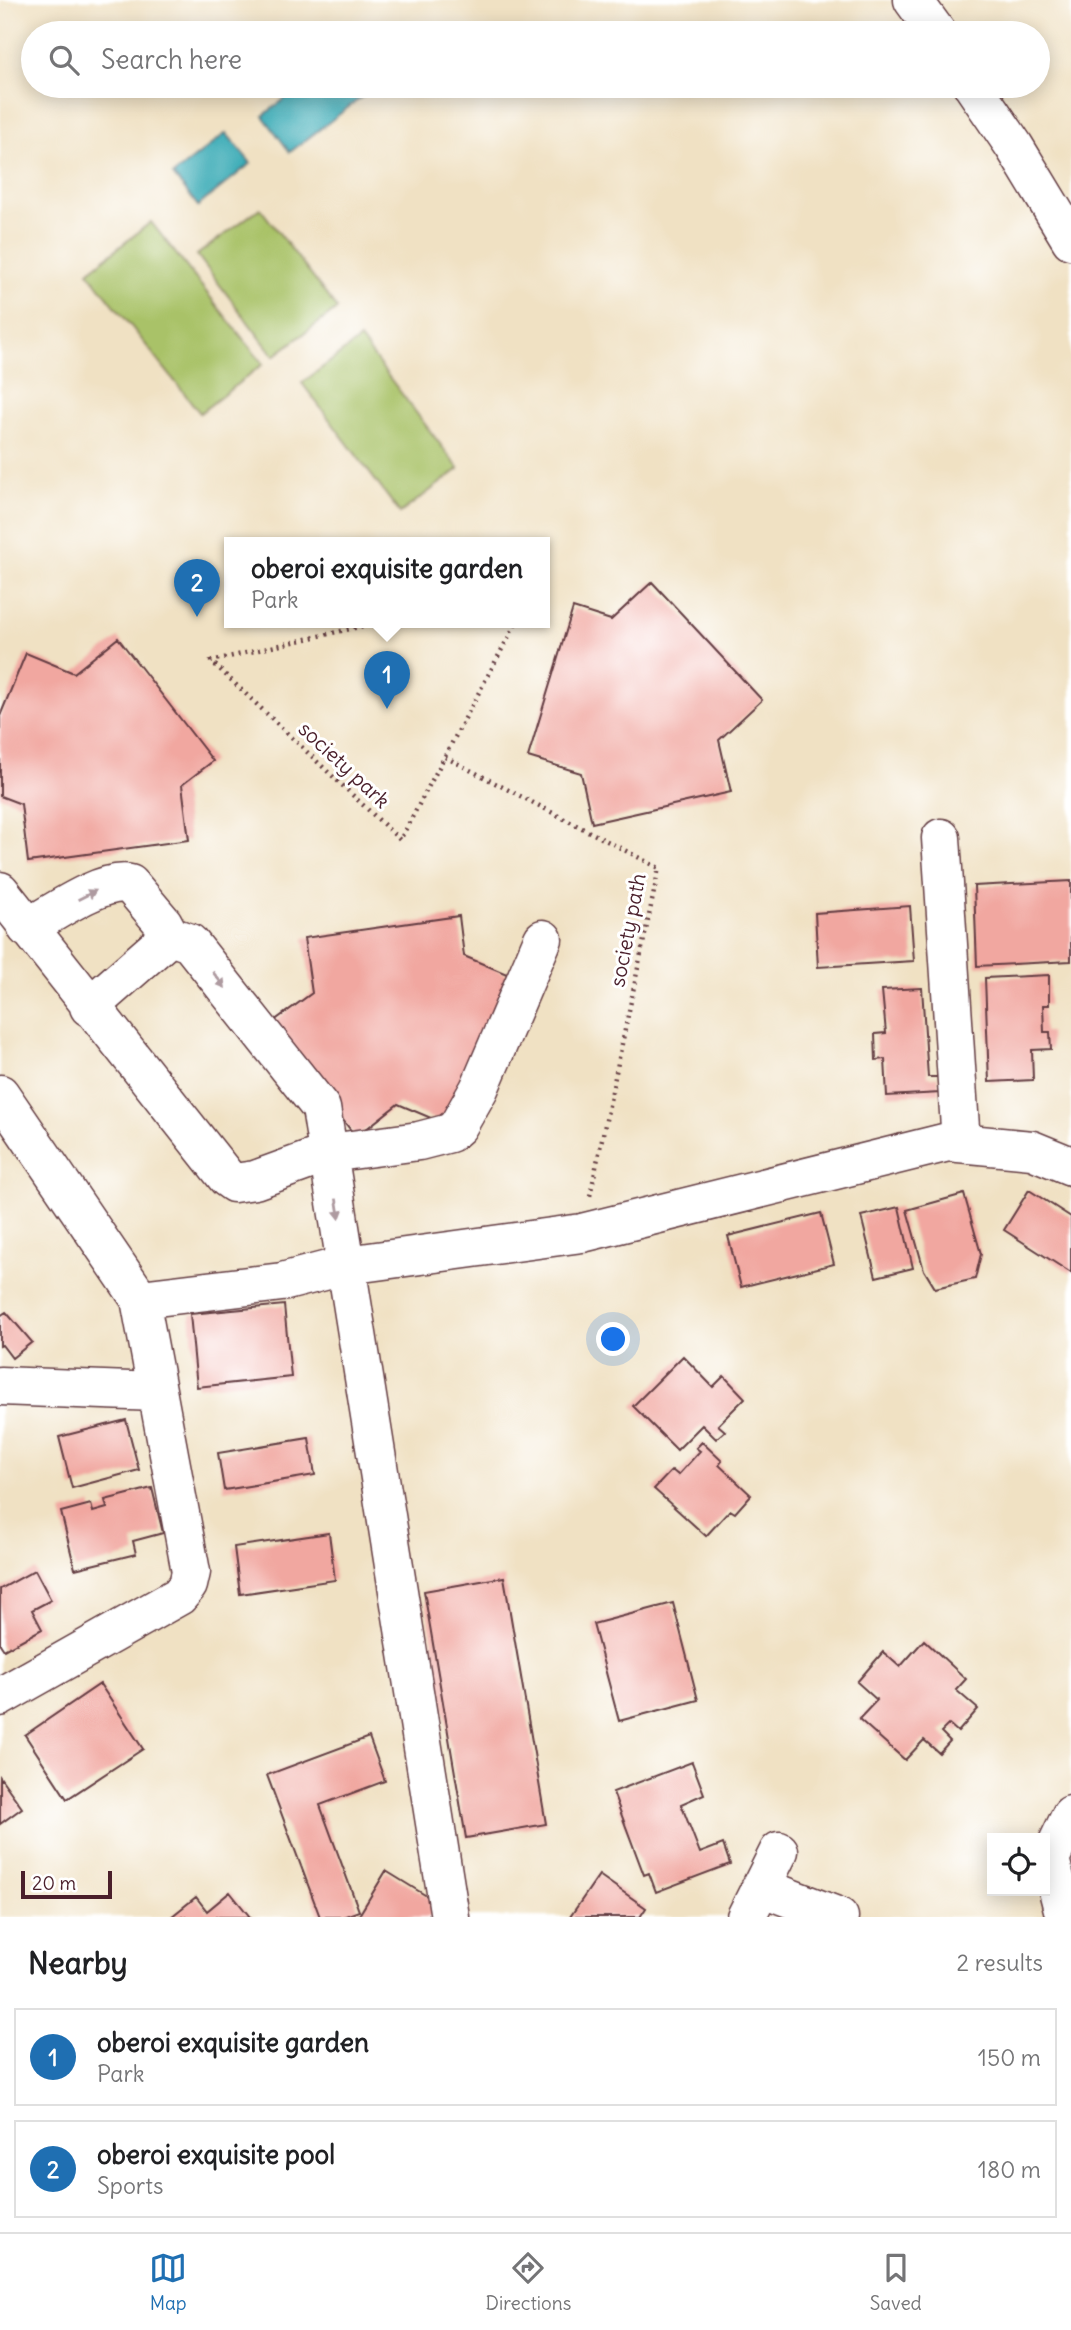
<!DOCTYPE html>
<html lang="en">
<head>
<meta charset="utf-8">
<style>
  body { margin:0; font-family:Delius,sans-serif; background:#f2f2f2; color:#202124 }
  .controls { position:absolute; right:21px; bottom:21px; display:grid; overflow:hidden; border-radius:0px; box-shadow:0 4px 18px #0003 }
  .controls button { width:63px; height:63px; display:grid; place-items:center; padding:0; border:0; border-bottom:2px solid #e0e0e0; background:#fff; color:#202124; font:35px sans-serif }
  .scale { position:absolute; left:21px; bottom:18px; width:91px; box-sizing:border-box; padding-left:7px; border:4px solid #4a1f2b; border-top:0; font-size:19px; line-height:24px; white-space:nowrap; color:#4a1f2b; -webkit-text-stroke:5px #fff; paint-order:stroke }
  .you { position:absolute; left:614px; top:1340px; width:24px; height:24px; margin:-18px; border:5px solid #fff; border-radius:50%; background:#1a73e8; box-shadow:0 0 0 10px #1a73e833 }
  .badge { display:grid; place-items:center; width:46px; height:46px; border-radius:50%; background:#1f6fb2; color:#fff; font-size:23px; font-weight:700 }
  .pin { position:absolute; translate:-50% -58px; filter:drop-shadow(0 2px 4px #0008) }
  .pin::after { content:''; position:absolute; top:37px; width:24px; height:21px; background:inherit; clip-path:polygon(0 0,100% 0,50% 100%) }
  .popup { position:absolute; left:224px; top:537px; width:326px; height:91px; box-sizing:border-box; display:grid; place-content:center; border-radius:0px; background:#fff; filter:drop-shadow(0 2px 5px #0005); font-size:23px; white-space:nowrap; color:#757577 }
  .popup b { font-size:26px; color:#202124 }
  .popup::after { content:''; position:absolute; left:50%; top:100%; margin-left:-14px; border:14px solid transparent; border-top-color:#fff }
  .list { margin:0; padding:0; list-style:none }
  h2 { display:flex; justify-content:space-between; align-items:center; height:91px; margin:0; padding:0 28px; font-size:30px }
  h2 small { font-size:23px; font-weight:400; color:#757577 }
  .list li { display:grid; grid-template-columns:46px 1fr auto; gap:21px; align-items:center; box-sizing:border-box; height:98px; margin:0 14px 14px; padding:0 14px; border:2px solid #e0e0e0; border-radius:0px }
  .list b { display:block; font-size:26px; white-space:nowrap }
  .list p { margin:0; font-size:23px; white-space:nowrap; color:#757577 }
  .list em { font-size:23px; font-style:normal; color:#757577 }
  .icon { flex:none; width:38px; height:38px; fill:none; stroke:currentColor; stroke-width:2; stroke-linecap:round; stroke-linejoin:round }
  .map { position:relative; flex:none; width:1071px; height:1917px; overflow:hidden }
  .search { position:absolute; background:#fff; box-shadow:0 4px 18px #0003; left:21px; right:21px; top:21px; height:77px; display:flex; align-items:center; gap:18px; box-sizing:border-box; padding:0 24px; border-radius:38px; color:#757577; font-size:26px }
  .sheet { height:315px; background:#fff }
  nav { display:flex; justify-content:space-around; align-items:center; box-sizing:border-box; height:98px; border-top:2px solid #e0e0e0; background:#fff; font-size:19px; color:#757577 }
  nav a { display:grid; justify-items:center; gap:4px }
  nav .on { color:#1f6fb2 }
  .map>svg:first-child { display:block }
  .green { fill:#a9c268; stroke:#7a704a; stroke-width:2 }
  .water { fill:#3aabb6; stroke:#426570; stroke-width:2 }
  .building { fill:#f1a7a0 }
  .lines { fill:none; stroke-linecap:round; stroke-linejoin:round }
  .minor-casing { stroke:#633c42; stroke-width:41 }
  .path { stroke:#633c42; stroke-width:4.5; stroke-dasharray:2 5; stroke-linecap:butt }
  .minor { stroke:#fff; stroke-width:38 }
  .oneway { fill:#ae9aa0 }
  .labels { text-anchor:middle; stroke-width:6; stroke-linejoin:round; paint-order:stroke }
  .street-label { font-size:21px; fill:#4a1f2b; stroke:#fff }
</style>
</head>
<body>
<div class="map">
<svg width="1071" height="1917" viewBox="0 0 1071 1917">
  <rect width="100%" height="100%" fill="#fff"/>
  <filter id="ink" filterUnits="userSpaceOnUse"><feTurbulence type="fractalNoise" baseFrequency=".0143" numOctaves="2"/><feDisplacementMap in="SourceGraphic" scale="14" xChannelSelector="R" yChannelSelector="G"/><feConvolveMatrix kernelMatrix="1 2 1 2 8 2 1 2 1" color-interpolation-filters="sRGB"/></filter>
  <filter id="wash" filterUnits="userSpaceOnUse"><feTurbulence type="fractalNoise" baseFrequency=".00686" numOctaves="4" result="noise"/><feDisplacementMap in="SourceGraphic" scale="28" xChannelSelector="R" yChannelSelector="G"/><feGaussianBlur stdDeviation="1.57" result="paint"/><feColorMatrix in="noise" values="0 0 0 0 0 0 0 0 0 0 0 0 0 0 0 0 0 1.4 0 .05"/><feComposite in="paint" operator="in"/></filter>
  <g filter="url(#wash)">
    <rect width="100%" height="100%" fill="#f0e1c3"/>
    <path class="green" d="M260 208 337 309 274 356 197 255Z
      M151 222 263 364 200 413 88 272Z
      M360 339 459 469 400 513 302 383Z"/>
    <path class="water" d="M301 86H376L290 152 263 116Z
      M226 133 251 163 198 206 173 175Z"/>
    <g id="blocks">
      <path class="building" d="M652 582 762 700 719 740 731 792 592 823 581 773 528 757 573 608 611 620Z
        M118 638 213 761 182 785 189 840 28 862 21 804 0 796V716L26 653 74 673Z
        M1071 881V961L977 966 974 886Z
        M910 906 914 961 818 967 815 913Z
        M459 916 464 956 514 977 452 1127 398 1104 356 1137 270 1024 312 993 304 938Z
        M1049 975V1005H1043L1044 1032H1050L1051 1049 1032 1050 1033 1080 989 1082 985 978Z
        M922 988 928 1077H938L940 1093 887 1096 885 1059 876 1060 875 1034 886 1033 882 990Z
        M1029 1190 1071 1217V1273L1004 1230Z
        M964 1194 981 1254 975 1279 935 1288 924 1270 907 1210Z
        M899 1207 913 1268 876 1277 861 1216Z
        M821 1213 834 1264 741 1287 728 1236Z
        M284 1305 291 1377 197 1387 190 1314Z
        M6 1312 32 1342 12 1358 2 1345 0 1346V1316Z
        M683 1356 713 1387 724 1376 745 1398 718 1425 725 1431 716 1439 702 1425 677 1450 633 1406Z
        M126 1420 139 1470 72 1488 59 1437Z
        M309 1438 315 1475 224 1490 218 1453Z
        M702 1442 722 1461 719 1465 751 1495 735 1513 730 1510 706 1536 654 1489 672 1470 678 1475 700 1451 696 1448Z
        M152 1488 163 1533 133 1541 136 1554 75 1569 61 1512 91 1504 93 1512 107 1508 105 1500Z
        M329 1533 335 1580 240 1594 234 1547Z
        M35 1570 51 1600 32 1610 42 1629 4 1650 0 1644V1589Z
        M504 1577 546 1824 466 1838 424 1591Z
        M673 1603 698 1700 619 1721 593 1624Z
        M924 1640 966 1679 956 1690 978 1709 958 1732 949 1724 941 1732 950 1741 939 1753 924 1740 905 1760 859 1719 877 1700 857 1682 883 1652 900 1667Z
        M100 1684 143 1749 67 1799 25 1735Z
        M369 1737 385 1781 320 1805 359 1911 343 1917H320L267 1775Z
        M692 1762 704 1794 681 1804 700 1853 723 1844 730 1864 656 1892 649 1873 644 1875 613 1792Z
        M0 1777 22 1808 0 1824Z
        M386 1871 438 1903 430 1917H358Z
        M599 1875 646 1908 640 1917H570Z
        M230 1892 250 1917H171L196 1897 207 1911Z"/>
    </g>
  </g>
  <g filter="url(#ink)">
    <use href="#blocks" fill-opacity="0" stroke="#633c42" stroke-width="2"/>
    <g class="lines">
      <defs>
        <path id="minor" d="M913 0 937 33
          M973 86 1014 146 1071 240
          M941 838 961 1143
          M0 891 227 1178 234 1183 255 1180 329 1153 419 1141 450 1133 458 1126 479 1089 543 939
          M27 928C52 914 102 878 130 884L163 923 170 936 190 943 321 1108 450 1917
          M89 1007 170 936
          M0 1094 140 1299 191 1572 188 1585 179 1596 0 1697
          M140 1299 282 1282 347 1265 582 1233 948 1142 1032 1150 1071 1166
          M0 1386 156 1392
          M761 1887 839 1917
          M746 1917 779 1851
          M1065 1917 1050 1859 1071 1815"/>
      </defs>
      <use href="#minor" class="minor-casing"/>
      <path class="path" d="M376 623 211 661 400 840 516 623
        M445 757 659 868 590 1196"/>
      <use href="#minor" class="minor"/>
    </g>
    <defs><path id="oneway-solid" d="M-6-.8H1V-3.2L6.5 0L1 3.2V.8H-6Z" transform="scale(1.75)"/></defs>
    <g class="oneway">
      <use href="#oneway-solid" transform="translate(87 895) rotate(-27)"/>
      <use href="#oneway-solid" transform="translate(219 980) rotate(52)"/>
      <use href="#oneway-solid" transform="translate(338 1209) rotate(81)"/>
    </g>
  </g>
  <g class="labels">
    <g class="street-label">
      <text transform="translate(344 765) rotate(43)" y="7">society park</text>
      <text transform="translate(628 930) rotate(-79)" y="7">society path</text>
    </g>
  </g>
</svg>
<div class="controls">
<button><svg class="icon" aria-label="locate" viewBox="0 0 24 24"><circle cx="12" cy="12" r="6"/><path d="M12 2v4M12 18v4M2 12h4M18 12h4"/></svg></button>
</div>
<div class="scale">20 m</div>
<div class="you"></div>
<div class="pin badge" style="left:387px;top:709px">1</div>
<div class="popup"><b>oberoi exquisite garden</b>Park</div>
<div class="pin badge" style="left:197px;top:617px">2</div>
<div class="search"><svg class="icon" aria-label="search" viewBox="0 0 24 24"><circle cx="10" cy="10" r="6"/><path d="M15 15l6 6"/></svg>Search here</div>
</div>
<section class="sheet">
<h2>Nearby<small>2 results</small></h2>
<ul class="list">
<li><span class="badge">1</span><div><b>oberoi exquisite garden</b><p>Park</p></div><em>150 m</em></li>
<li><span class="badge">2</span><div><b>oberoi exquisite pool</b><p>Sports</p></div><em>180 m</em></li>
</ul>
</section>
<nav>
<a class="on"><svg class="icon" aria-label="map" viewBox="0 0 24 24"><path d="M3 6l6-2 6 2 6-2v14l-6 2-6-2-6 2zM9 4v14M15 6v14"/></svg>Map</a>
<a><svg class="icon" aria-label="directions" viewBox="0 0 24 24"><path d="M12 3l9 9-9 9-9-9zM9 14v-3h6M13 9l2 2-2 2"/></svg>Directions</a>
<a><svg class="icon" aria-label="saved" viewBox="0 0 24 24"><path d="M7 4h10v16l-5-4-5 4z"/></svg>Saved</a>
</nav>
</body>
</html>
